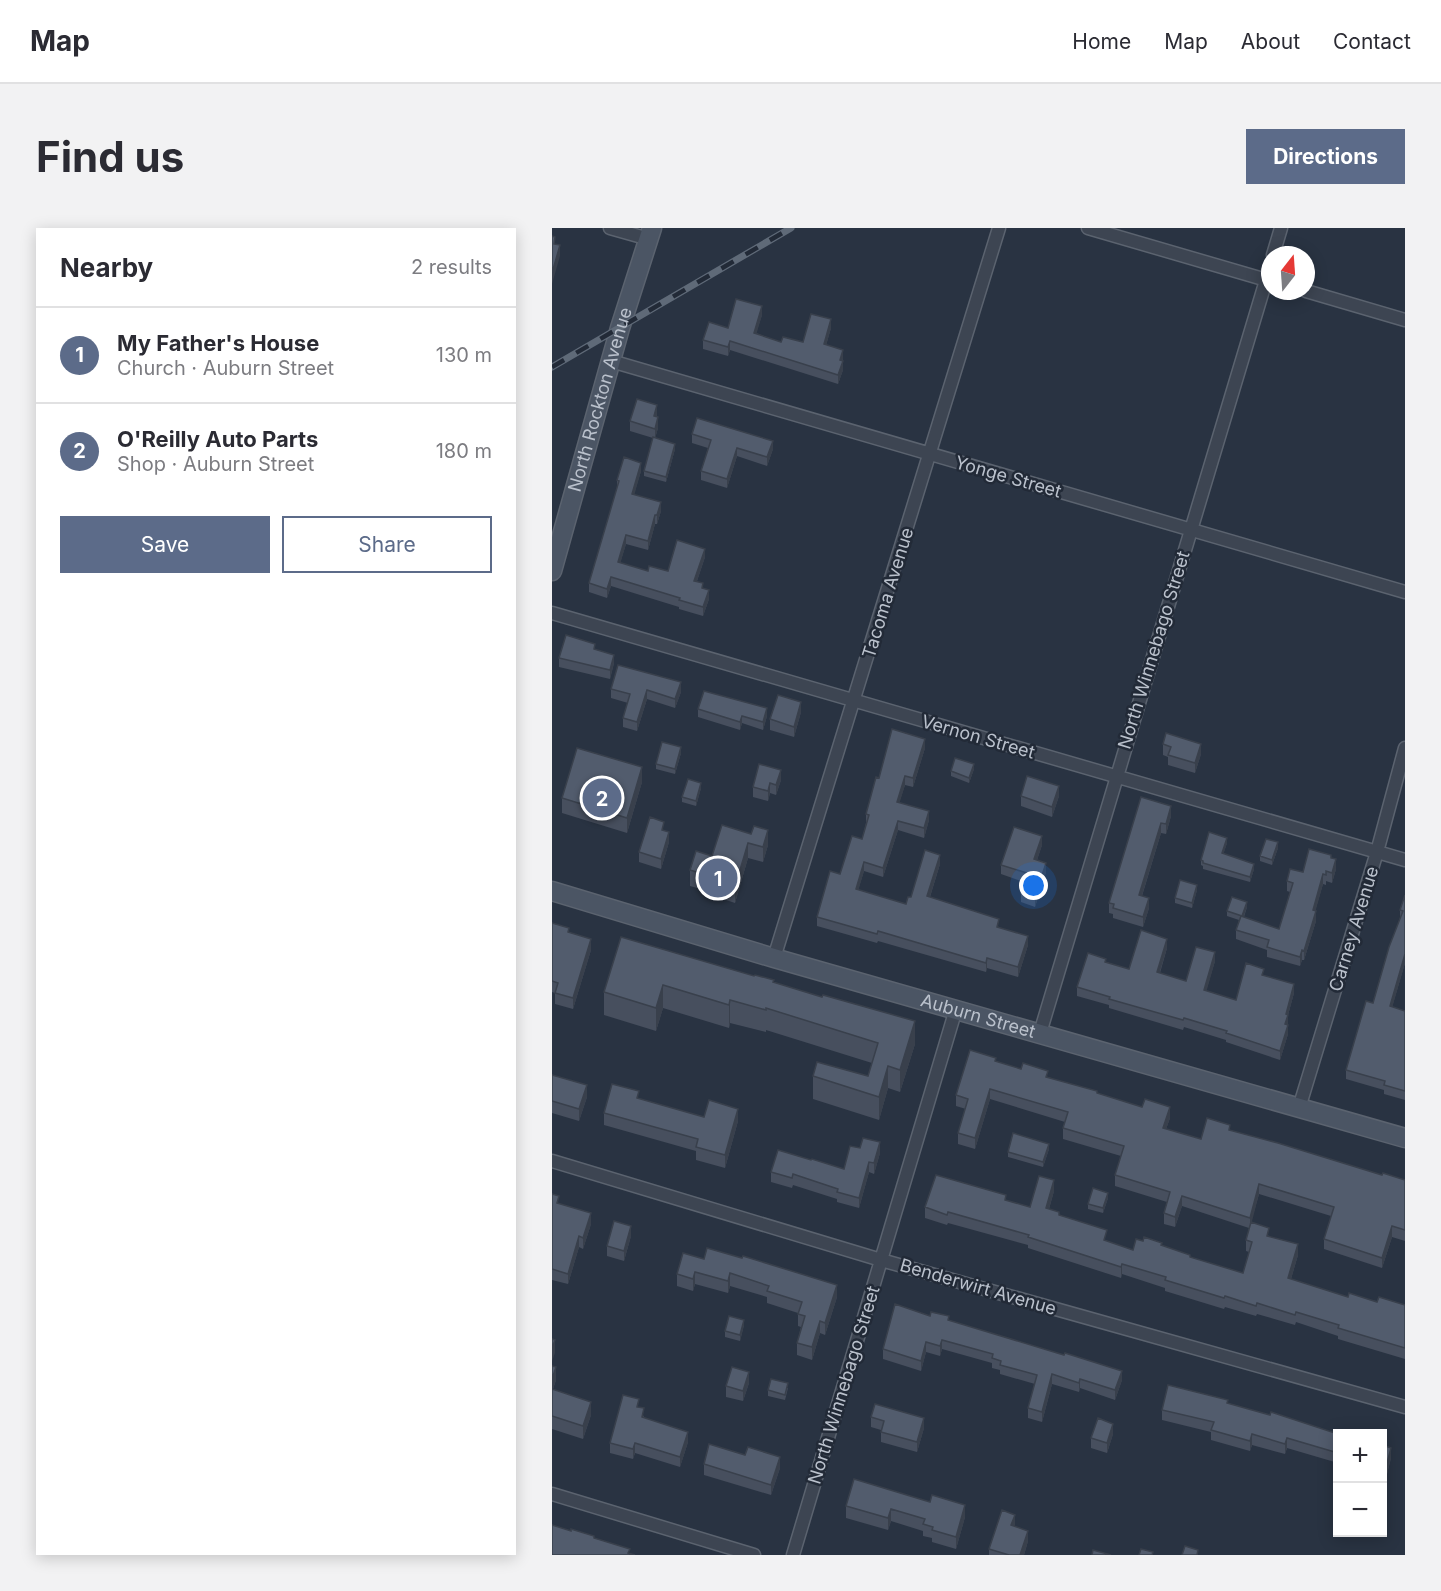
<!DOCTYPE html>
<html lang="en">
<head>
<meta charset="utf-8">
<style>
  body { margin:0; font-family:Inter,sans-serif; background:#f2f2f3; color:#2b2b33 }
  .controls { position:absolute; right:18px; bottom:18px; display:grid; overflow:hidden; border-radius:0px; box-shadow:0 3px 15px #0003 }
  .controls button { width:54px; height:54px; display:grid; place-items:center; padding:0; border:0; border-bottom:2px solid #e1e1e2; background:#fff; color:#2b2b33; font:30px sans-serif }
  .compass { position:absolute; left:709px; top:18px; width:54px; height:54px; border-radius:50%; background:#fff; box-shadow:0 3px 15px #0003; rotate:17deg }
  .you { position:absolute; left:482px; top:658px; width:21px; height:21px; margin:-15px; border:4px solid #fff; border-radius:50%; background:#1a73e8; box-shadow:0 0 0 9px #1a73e833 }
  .badge { display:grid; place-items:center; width:39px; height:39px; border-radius:50%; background:#5c6b89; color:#fff; font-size:20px; font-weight:700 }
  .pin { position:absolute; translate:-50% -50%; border:3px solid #fff; box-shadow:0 2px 6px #0006 }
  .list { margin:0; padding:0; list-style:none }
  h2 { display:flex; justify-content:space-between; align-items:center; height:78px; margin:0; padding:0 24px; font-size:26px }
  h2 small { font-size:20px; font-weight:400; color:#7c7c81 }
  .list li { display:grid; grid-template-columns:39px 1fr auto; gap:18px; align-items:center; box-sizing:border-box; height:96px; padding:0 24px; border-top:2px solid #e1e1e2 }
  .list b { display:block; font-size:22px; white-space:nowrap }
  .list p { margin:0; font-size:20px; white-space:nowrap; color:#7c7c81 }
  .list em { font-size:20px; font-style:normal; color:#7c7c81 }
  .actions { display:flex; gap:12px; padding:18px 24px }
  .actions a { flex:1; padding:14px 0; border:2px solid #5c6b89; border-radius:0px; text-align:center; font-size:21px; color:#5c6b89 }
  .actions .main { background:#5c6b89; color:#fff }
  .map { position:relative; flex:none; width:853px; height:1327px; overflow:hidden; border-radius:0px }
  header { display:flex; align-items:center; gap:36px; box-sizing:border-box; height:84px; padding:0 30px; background:#fff; border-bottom:2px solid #e1e1e2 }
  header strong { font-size:28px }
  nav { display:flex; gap:33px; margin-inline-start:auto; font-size:21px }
  .intro { display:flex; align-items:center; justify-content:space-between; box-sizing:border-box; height:144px; padding:0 36px }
  h1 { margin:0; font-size:42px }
  .button { padding:15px 27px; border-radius:0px; background:#5c6b89; color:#fff; font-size:21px; font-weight:700 }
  main { display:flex; gap:36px; padding:0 36px }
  aside { flex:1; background:#fff; border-radius:0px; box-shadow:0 3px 15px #0003 }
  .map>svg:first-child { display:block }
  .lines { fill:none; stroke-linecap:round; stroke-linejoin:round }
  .minor-casing { stroke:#5b636f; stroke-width:15 }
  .secondary-casing { stroke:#5b636f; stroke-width:21 }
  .minor { stroke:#3d4552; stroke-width:12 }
  .secondary { stroke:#4b5564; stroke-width:18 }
  .rail-casing { stroke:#5f6a78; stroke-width:7 }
  .rail { stroke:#222a37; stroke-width:4.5; stroke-dasharray:14; stroke-linecap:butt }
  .wall { fill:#474f5e }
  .shaded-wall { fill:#39404c }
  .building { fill:#525c6d; stroke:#39404c; stroke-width:1.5 }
  .labels { text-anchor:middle; stroke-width:5; stroke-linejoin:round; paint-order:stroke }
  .street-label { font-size:18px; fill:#bac1cc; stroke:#222a37 }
</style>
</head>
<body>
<header>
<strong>Map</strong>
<nav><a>Home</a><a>Map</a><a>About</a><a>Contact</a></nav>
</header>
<div class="intro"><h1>Find us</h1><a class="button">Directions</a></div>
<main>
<aside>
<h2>Nearby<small>2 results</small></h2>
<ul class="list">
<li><span class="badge">1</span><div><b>My Father's House</b><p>Church · Auburn Street</p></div><em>130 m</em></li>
<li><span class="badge">2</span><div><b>O'Reilly Auto Parts</b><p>Shop · Auburn Street</p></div><em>180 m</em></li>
</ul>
<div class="actions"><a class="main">Save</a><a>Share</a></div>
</aside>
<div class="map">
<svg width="853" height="1327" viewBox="0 0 853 1327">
  <rect width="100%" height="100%" fill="#293342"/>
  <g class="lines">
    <defs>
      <path id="minor" d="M58 0 97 11
        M536 0 718 53
        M721 27 729 0
        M754 63 853 92
        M59 133 853 364
        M0 385 853 632
        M222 730 447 0
        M488 805 718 39
        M747 880 825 624 853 520
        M0 933 329 1032 853 1179
        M0 1266 202 1327
        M241 1327 404 781"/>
      <g id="secondary">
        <path id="s1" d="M0 343 68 100 100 0"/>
        <path id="s2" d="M0 663 222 730 853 910"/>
      </g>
    </defs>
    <use href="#minor" class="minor-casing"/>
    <use href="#secondary" class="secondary-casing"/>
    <use href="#minor" class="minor"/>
    <use href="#secondary" class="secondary"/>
    <defs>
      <path id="rail" d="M0 139 239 0"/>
    </defs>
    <use href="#rail" class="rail-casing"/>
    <use href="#rail" class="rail"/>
  </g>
  <path class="wall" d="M210 87 204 105 229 114H251L279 100 274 117 291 131V142L286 156 178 122 176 128 151 121V112L176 100Z
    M105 187 106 200 103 210 123 221 114 254 92 248V243L101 210 78 203V193Z
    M140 206 221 221 215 238 185 228 175 260 149 252V243L156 220 140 215Z
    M89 243 82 266 109 283 105 296H103L96 322 74 316 68 335 96 343H116L153 329 145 353 151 361 157 371 151 388 127 381V379L59 358 55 370 37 364V355L65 261V252Z
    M43 421 62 435 58 451 7 439V430Z
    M59 461 129 464 123 480 95 471 85 503 71 499V490L76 475 59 470Z
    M146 481 215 488 211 502 190 495 188 502 146 489Z
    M249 484 242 509 218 502V491Z
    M611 516 649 526 643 545 616 537V529L611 527Z
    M373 520 361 559 353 557 347 575 377 592 372 610 346 602 331 649 312 643 306 662 354 676 388 636 378 669 447 699 476 717 466 749 435 740 434 744 326 713 325 715 265 698V689L288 646 310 611 314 595V586L327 550Z
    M129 525 123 546 104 541V536Z
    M422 541 417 555 399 548V543Z
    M229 552 224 567 218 565 216 573 201 569V559Z
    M90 554 75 605 10 585V570Z
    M149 560 144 578 130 574V569Z
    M469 568H507L500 589 469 578Z
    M589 569 619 588 614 606 609 605 590 668 597 680 591 699 561 690V686L557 685V675Z
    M170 597 216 617 211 634 196 630 183 675 156 666V663L138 658V642L160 628Z
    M112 602 117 614 109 641 87 634V624Z
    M675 615 671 626 702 641 698 654 651 641V638L649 637V632Z
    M490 617 485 632 494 644 483 679 469 674V665L472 654 449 646V637Z
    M726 620 720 637 708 633V628Z
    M779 630 784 641 780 655 774 653V657L771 656 763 683 764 693 752 732H750L748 738 715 729V722L684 711V702L687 692 675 688V683L695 679 692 689 727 701 738 664 735 663V653Z
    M645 662 640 680 623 675V670Z
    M853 667V735L840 779 853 783V872L832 866V862L794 851V842L821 775 848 690V682Z
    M0 695 17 704 39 722 21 781 3 776V765L0 764Z
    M69 709 222 754 363 816 348 864 336 860 327 892 261 871V848H316L320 835 214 802V804L178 795 177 800 111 780 104 803 52 787V764Z
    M615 720 608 745 634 753 663 733 654 763 684 772 712 748 742 765 736 787V806L728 832 674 814V812L632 799 631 802 557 780V777L525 768V759L554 734 577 741Z
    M444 834 496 849 618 890 614 901 649 911 678 902 830 947 853 952V1013L840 1009 830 1040 772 1021V1011L779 988 707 966 699 994 717 1008 746 1027 739 1051 796 1069 853 1077V1131L786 1111V1108L744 1094 743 1097 705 1086 704 1088 673 1079 672 1081 613 1063V1060L570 1046 569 1050 476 1020V1017L396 995 395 997 373 990V979L454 972 478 979 502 963 497 981 555 1013 581 1022 610 1018 638 1029 691 1045 697 1024 694 1023V1012L697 1000 630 978 623 999 612 996V985L615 974 563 958V947L569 928 511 911V900L513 894 438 871 423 921 406 916V905L414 881 404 878V867Z
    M0 847 35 869 27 893 0 885Z
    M87 871 152 889 186 893 173 940 144 932V923L52 897V885Z
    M497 921 491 939 456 929V924Z
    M328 925 322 946 317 944 307 980 285 974V971L241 957 240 960 219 954V944L292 941Z
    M0 966 7 976 39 996 31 1021 27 1019 16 1056 0 1052Z
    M556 970 551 985 536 981V976Z
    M79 1008 72 1033 55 1028V1018Z
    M131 1025 285 1069 273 1107 268 1105 260 1132 245 1127V1115L249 1099 246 1098V1085L215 1075V1069L178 1058 176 1065 143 1056 141 1063 125 1058V1046Z
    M378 1088 397 1092 570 1152 563 1172 528 1160 527 1164 500 1156 490 1194 476 1190V1180L483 1156 448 1146V1142L440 1140V1135L390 1121 388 1128 374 1124 369 1143 331 1131V1121Z
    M192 1097 188 1113 173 1109V1103Z
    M0 1138 4 1152 1 1161 39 1187 31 1211 0 1201Z
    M197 1155 191 1173 174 1169V1158Z
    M236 1160 233 1172 216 1168V1162Z
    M676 1175 786 1206V1235L735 1220 733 1226 700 1217 698 1223 659 1212V1204L610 1192V1182Z
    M87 1179 92 1189 136 1214 128 1239 83 1225 81 1231 58 1225V1215Z
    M319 1189 372 1200 365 1224 329 1214V1202L319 1199Z
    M561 1206 555 1225 539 1220V1210Z
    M831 1217 839 1230 834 1250 831 1249Z
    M152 1236 228 1240 219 1267 152 1247Z
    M294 1278 413 1289 404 1321 380 1314V1310L371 1308V1303L339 1293 336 1302 294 1290Z
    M463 1297 462 1298 476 1313 472 1327H437V1321Z"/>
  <path class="shaded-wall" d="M8 17V28L0 56V45Z
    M210 78V87L202 114V105Z
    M279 91V100L272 125V116Z
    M178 113V122L176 128V119Z
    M291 122V131L288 141V132Z
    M291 133V142L286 156V147Z
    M105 177V187L102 198V188Z
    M106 189V200L103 211V201Z
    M221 213V221L215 238V229Z
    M123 216V221L114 254V249Z
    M185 220V228L175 260V251Z
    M89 235V243L80 275V266Z
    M109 274V283L105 296V287Z
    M103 287V296L96 322V313Z
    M74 307V316L66 343V334Z
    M153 321V329L142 362V353Z
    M59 349V358L55 370V361Z
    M157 362V371L151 388V379Z
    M62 427V435L58 451V442Z
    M129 454V464L123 480V471Z
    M95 462V471L85 503V494Z
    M249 474V484L242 509V499Z
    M215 480V488L211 502V494Z
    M190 488V495L188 502V494Z
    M373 511V520L361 559V550Z
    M649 516V526L643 545V535Z
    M129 519V525L123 546V541Z
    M422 536V541L417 555V550Z
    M90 539V554L75 605V590Z
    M229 542V552L224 567V557Z
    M353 548V557L345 583V574Z
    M149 555V560L144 578V573Z
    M218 555V565L216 573V563Z
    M507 558V568L500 589V579Z
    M619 578V588L614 606V596Z
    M377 583V592L372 610V600Z
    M346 593V602L331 649V640Z
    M609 595V605L587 677V667Z
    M216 602V617L211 634V619Z
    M117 604V614L109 641V631Z
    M490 608V617L482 641V631Z
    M675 610V615L670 631V625Z
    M726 614V620L720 637V632Z
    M196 615V630L183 675V659Z
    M388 627V636L375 678V668Z
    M784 631V641L780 655V645Z
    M312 634V643L304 670V661Z
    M494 635V644L483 679V669Z
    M702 636V641L698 654V649Z
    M771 646V656L761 692V682Z
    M645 657V662L640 680V675Z
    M597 670V680L591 699V689Z
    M695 674V679L690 693V688Z
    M764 683V693L752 732V723Z
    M476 708V717L466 749V739Z
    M39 711V722L21 781V770Z
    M615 711V720L605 753V744Z
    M750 722V732L748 738V729Z
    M663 724V733L652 772V762Z
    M853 726V735L838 787V778Z
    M435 730V740L434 744V735Z
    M742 756V765L736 787V796L733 805 734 786Z
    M111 757V780L104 803V780Z
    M178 772V795L177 800V777Z
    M363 793V816L348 864V842Z
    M736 797V806L728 832V823Z
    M336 838V860L327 892V869Z
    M35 857V869L27 893V881Z
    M438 861V871L423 921V910Z
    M618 879V890L611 910V900Z
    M186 881V893L173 940V927Z
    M328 914V925L322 946V935Z
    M497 916V921L491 939V934Z
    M317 934V944L307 980V970Z
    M502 952V963L494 991V980Z
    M707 956V966L698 1001V990Z
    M556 965V970L551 985V980Z
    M630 968V978L623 999V989Z
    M39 985V996L31 1021V1010Z
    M79 998V1008L72 1033V1023Z
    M840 998V1009L830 1040V1030Z
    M27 1008V1019L16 1056V1046Z
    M746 1016V1027L736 1061V1050Z
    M570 1036V1046L569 1050V1039Z
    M143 1044V1056L141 1063V1051Z
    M178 1045V1058L176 1065V1053Z
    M285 1057V1069L273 1107V1095Z
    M192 1092V1097L188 1113V1107Z
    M268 1093V1105L260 1132V1119Z
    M3 1112V1125L0 1133V1120Z
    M390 1112V1121L388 1128V1118Z
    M374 1114V1124L369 1143V1133Z
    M4 1139V1152L0 1164V1151Z
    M570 1143V1152L563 1172V1162Z
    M197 1144V1155L191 1173V1163Z
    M500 1146V1156L490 1194V1184Z
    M528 1151V1160L527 1164V1155Z
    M39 1174V1187L31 1211V1198Z
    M372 1190V1200L365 1224V1214Z
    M561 1196V1206L555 1225V1215Z
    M136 1204V1214L128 1239V1229Z
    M700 1206V1217L698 1223V1213Z
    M735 1210V1220L733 1226V1216Z
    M83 1215V1225L81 1231V1221Z
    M839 1220V1230L834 1250V1239Z
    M228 1229V1240L219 1267V1257Z
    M413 1277V1289L404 1321V1309Z
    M339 1281V1293L336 1302V1290Z
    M463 1287V1297L459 1307V1297Z
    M476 1303V1313L472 1327H468Z"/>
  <path class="building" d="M0 8 3 9 2 16 8 17 0 45Z
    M184 71 210 78 202 105 229 114 231 109 251 114 259 86 279 91 272 116 291 122 288 132 291 133 286 147 178 113 176 119 151 112 157 94 176 100Z
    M85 171 105 177 102 188 106 189 103 201 78 193Z
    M145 190 221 213 215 229 185 220 175 251 149 243 159 212 140 206Z
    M101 209 123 216 114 249 92 243Z
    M72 229 89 235 80 266 109 274 105 287H103L96 313 74 307 66 334 96 343 97 338 116 343 125 312 153 321 142 353 151 355 150 360 157 362 151 379 127 372 128 370 59 349 55 361 37 355 67 253 65 252Z
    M14 407 43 416 42 421 62 427 58 442 7 430Z
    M66 437 129 454 123 471 95 462 85 494 71 490 78 466 59 461Z
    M152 463 215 480 211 494 190 488 188 494 146 481Z
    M226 467 249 474 242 499 218 491Z
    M340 501 373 511 361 550 353 548 345 574 377 583 372 600 346 593 331 640 312 634 304 661 354 676 356 669H359L373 622 388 627 375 668 447 691 445 699 476 708 466 739 435 730 434 735 326 703 325 706 265 689 278 643 288 646 300 608 310 611 317 587 314 586 324 549 327 550Z
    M614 505 649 516 643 535 616 527 619 519 611 516Z
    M110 514 129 519 123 541 104 536Z
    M25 520 90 539 75 590 10 570Z
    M403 530 422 536 417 550 399 543Z
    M207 536 229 542 224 557 218 555 216 563 201 559Z
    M475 548 507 558 500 579 469 568Z
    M136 551 149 555 144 573 130 569Z
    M589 569 619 578 614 596 609 595 587 667 597 670 591 689 561 680 562 676 557 675Z
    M98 589 112 594 110 602 117 604 109 631 87 624Z
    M170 597 199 606 202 598 216 602 211 619 196 615 183 659 156 651 157 648 138 642 144 623 160 628Z
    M462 599 490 608 482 631 494 635 483 669 469 665 475 645 449 637Z
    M657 604 675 610 670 625 702 636 698 649 651 635V633L649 632Z
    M714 611 726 614 720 632 708 628Z
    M757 621 779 627V630L784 631 780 645 774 643V647L771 646 761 682 764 683 752 723 750 722 748 729 715 719 717 712 684 702 689 688 727 701 741 655 735 653 738 641 751 644Z
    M628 652 645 657 640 675 623 670Z
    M853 667V726L838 778 853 783V863L832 857 833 853 794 842 814 773 821 775 837 719 851 683 848 682Z
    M680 669 695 674 690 688 675 683Z
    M0 695 17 700 16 704 39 711 21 770 3 765 6 755 0 753Z
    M589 702 615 711 605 744 634 753 644 719 663 724 652 762 684 772 694 735 712 741 710 747 742 756 734 786 736 787 733 796 736 797 728 823 674 805 675 803 632 790 631 792 557 771 558 769 525 759 536 725 554 731 553 734 577 741Z
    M69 709 202 748 203 747 222 752 221 754 270 769 271 767 363 793 348 842 336 838 327 869 261 848 265 834 316 848 326 815 214 780V782L178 772 177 777 111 757 104 780 52 764Z
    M418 822 444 830 443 833 469 841 471 835 496 843 494 849 545 863V865L590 879 593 871 618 879 611 900 649 911 655 890 678 897 677 902 726 915 830 947 831 945 853 952V1002L840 998 830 1030 772 1011 782 979 707 956 698 990 630 968 623 989 612 985 618 964 563 947 572 918 511 900 516 884 438 861 423 910 406 905 416 871 404 867Z
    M0 847 35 857 27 881 0 873Z
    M60 856 87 863 85 870 152 889 157 872 186 881 173 927 144 919 146 911 52 885Z
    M461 905 497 916 491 934 456 924Z
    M311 910 328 914 322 935 317 934 307 970 285 964 286 961 241 946 240 950 219 944 226 922 259 932 260 931 292 941 298 918 308 920Z
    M384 947 454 967 453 972 478 979 487 948 502 952 494 980 507 984V987L555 1002 552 1012 581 1022 584 1011 591 1013 592 1009 610 1015 609 1017 638 1027V1029L691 1045 700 1014 694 1012 699 994 717 1000 715 1008 746 1016 736 1050 796 1069 797 1065 825 1074 827 1069 853 1077V1120L786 1100 787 1097 744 1084 743 1087 705 1075 704 1078 673 1068 672 1070 613 1052 614 1049 570 1036 569 1039 476 1009 477 1007 396 984 395 987 373 979Z
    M541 960 556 965 551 980 536 976Z
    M0 966 7 968 5 975 39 985 31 1010 27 1008 16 1046 0 1041Z
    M62 993 79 998 72 1023 55 1018Z
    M155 1020 190 1030 191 1028 285 1057 273 1095 268 1093 260 1119 245 1115 253 1088 246 1086 250 1074 215 1063 217 1058 178 1045 176 1053 143 1044 141 1051 125 1046 131 1025 152 1031Z
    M343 1076 378 1088 379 1084 397 1088 396 1092 512 1127 513 1125 570 1143 563 1162 528 1151 527 1155 500 1146 490 1184 476 1180 485 1147 448 1137 449 1133 440 1130 441 1126 390 1112 388 1118 374 1114 369 1133 331 1121Z
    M177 1088 192 1092 188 1107 173 1103Z
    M0 1111 3 1112 0 1120Z
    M0 1138 4 1139 0 1151Z
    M180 1139 197 1144 191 1163 174 1158Z
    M219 1151 236 1155 233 1167 216 1162Z
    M616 1157 676 1172 675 1175 718 1187 719 1184 786 1206V1225L735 1210 733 1216 700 1206 698 1213 659 1202 662 1194 610 1182Z
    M0 1161 39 1174 31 1198 0 1188Z
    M71 1167 87 1171 85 1179 92 1180 90 1189 136 1204 128 1229 83 1215 81 1221 58 1215Z
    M323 1176 372 1190 365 1214 329 1204 332 1193 319 1189Z
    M546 1190 561 1196 555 1215 539 1210Z
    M157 1216 193 1227 196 1219 228 1229 219 1257 152 1236Z
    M831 1217 839 1220 834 1239 831 1238Z
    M302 1251 378 1274 380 1267 413 1277 404 1309 380 1302 381 1299 371 1296 373 1291 339 1281 336 1290 294 1278Z
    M450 1282 463 1287 459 1297 476 1303 468 1327H457L437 1321Z
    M0 1297 19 1303V1301L42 1308V1310L78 1321 76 1325 83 1327H0Z
    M633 1318 646 1322 645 1327H630Z
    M589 1321 601 1324 600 1327H587Z
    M541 1322 559 1327H540Z"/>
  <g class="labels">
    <g class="street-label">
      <text dy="6" stroke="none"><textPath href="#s1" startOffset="178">North Rockton Avenue</textPath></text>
      <text transform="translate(456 249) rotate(16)" y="6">Yonge Street</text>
      <text transform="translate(336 365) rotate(-73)" y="6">Tacoma Avenue</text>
      <text transform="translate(602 422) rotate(-73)" y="6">North Winnebago Street</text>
      <text transform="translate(426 509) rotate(16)" y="6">Vernon Street</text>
      <text transform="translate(802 701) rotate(-73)" y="6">Carney Avenue</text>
      <text dy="6" stroke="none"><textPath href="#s2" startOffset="444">Auburn Street</textPath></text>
      <text transform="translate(426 1059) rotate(16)" y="6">Benderwirt Avenue</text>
      <text transform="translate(292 1157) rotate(-73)" y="6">North Winnebago Street</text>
    </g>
  </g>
</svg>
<div class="controls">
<button>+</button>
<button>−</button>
</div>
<svg class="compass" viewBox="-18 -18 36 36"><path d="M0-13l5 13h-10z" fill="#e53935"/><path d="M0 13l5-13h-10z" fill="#7c7c81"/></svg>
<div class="you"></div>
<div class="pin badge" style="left:166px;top:650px">1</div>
<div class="pin badge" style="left:50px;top:570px">2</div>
</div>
</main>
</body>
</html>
